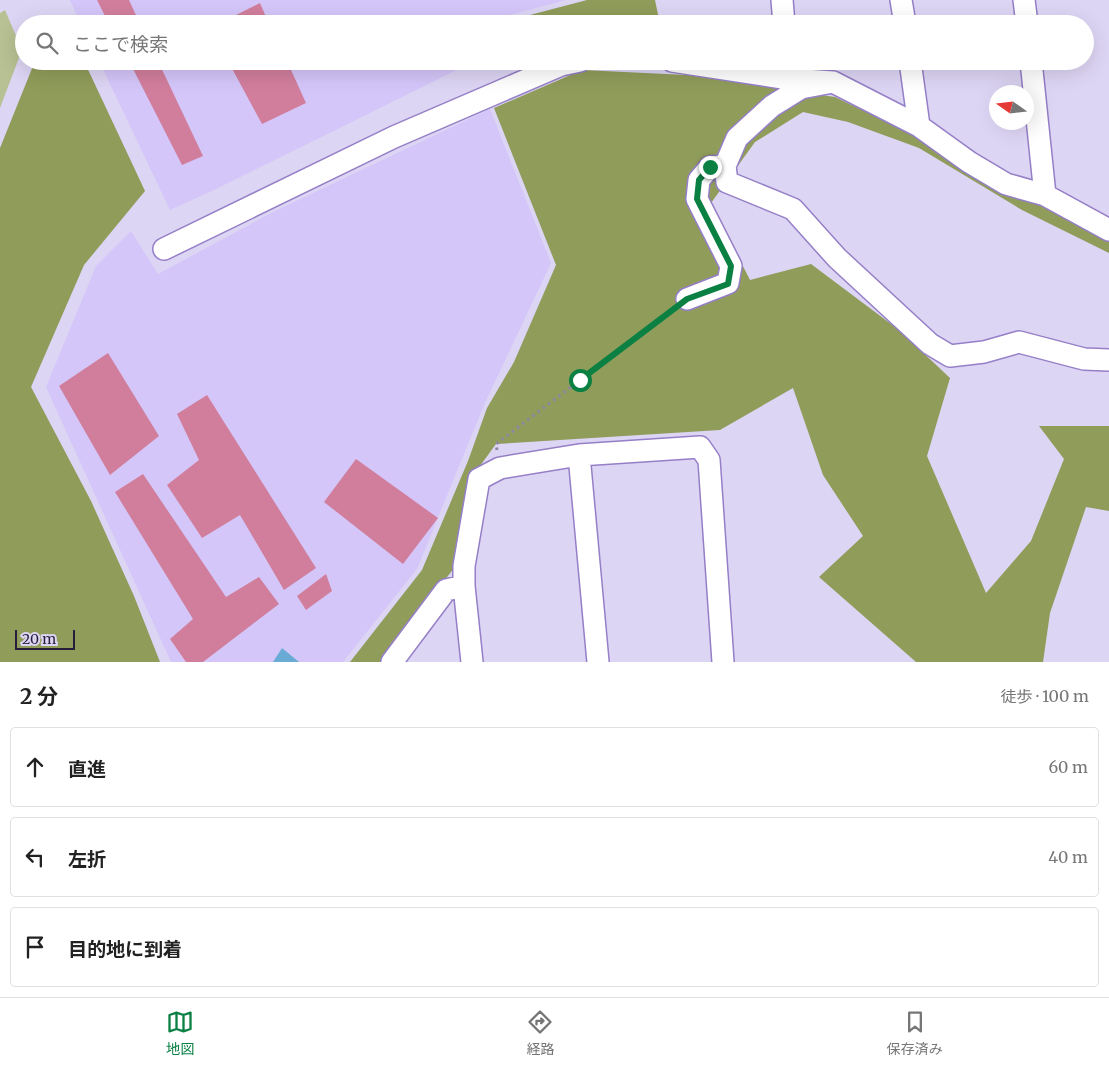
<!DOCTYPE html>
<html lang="ja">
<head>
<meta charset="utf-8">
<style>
  body { margin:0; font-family:Merriweather,"Noto Sans JP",serif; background:#f6f6f6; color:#222 }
  .compass { position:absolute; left:989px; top:85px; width:45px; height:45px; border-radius:50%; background:#fff; box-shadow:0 5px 20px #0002; rotate:284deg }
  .scale { position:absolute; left:15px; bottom:12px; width:60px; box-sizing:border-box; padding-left:5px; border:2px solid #271e3b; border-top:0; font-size:14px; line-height:18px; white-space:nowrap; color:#271e3b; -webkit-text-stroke:4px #ddd5f4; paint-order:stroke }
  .stop { position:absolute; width:15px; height:15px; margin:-11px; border:4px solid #0b8043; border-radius:50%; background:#fff }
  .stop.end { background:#0b8043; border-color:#fff; box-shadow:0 1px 5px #0008 }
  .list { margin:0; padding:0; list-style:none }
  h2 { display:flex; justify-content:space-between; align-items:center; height:65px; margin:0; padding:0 20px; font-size:21px }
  h2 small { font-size:16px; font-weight:400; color:#767676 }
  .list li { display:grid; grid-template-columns:32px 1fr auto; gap:15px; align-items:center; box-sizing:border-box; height:80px; margin:0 10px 10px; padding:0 10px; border:1px solid #e0e0e0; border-radius:5px }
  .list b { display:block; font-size:19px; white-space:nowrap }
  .list em { font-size:16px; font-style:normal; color:#767676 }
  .icon { flex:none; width:28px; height:28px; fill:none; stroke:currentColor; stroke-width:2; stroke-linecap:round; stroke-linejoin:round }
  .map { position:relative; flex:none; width:1109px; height:662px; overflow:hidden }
  .search { position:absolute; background:#fff; box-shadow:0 5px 20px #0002; left:15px; right:15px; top:15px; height:55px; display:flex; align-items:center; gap:12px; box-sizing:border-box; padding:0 18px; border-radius:28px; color:#767676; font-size:19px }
  .sheet { height:335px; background:#fff }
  nav { display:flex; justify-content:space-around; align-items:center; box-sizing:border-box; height:70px; border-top:1px solid #e0e0e0; background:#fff; font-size:14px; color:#767676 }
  nav a { display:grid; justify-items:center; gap:2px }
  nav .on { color:#0b8043 }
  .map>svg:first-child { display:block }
  .built { fill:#d4c6f9 }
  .green { fill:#b7c193 }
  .forest { fill:#909c5a }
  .water { fill:#69abd4 }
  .building { fill:#d17e9c }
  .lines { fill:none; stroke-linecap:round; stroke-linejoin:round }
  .minor-casing { stroke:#957fc7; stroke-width:24 }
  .path { stroke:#8f86a4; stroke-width:3; stroke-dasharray:2.5 4; stroke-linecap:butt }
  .minor { stroke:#fff; stroke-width:21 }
  .route { stroke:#0b8043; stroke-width:6 }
</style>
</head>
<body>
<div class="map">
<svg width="1109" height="662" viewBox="0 0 1109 662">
  <rect width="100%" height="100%" fill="#ddd5f4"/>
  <path class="built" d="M70 0H566L499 18 496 24H81Z
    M99 61H475L212 191 170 210Z
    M490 109 551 263 484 405 417 569 343 662H171L46 387 96 266 131 231 158 274 273 212Z"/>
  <path class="green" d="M5 10 22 50 0 108V13Z"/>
  <path class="forest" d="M587 0H655L660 24H505L507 21Z
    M35 61H84L145 191 84 265 31 387 91 501 134 596 160 662H0V148Z
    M582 70 687 75 835 97 912 134 1109 238V253L1022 210 919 148 848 122 803 112 755 142 711 203 750 280 811 264 899 330 950 378 927 456 986 593 1031 541 1064 459 1039 426H1109V511L1086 507 1050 613 1043 662H916L819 577 863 536 823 475 793 388 720 430 496 444 477 470 455 567 380 662H350L422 570 468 461 487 408 514 362 556 265 494 108Z"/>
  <path class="water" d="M282 648 299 662H273Z"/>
  <path class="building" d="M97 0H129L140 24H109Z
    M260 3 269 24H218Z
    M129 61H158L203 156 182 165Z
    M228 61H287L306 103 262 124Z
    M108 353 159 436 110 475 59 386Z
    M207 395 316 568 284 590 240 515 202 538 167 485 199 460 177 414Z
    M356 459 438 518 403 564 324 502Z
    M143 474 226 597 259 577 279 604 203 662H186L170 639 193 619 115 492Z
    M326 574 332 591 306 610 297 596Z"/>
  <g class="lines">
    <defs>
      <path id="minor" d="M782 0 784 24
        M901 0 905 24
        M1024 0 1027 24
        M672 61 789 79 833 82 919 126 969 162 1006 184 1045 195 1109 230
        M910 61 919 126
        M1031 61 1045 195
        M833 82 801 88 772 106 737 138 725 166 727 182 793 209 837 258 930 344 950 356 984 352 1019 342 1084 359 1109 360
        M164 249 394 137 561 65 580 61
        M687 299 728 283 731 266 697 199 699 180 710 167 725 166
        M579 455 598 662
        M392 662 446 590 464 586
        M472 662 464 586V566L479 479 500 468 579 455 700 447 709 460 723 662"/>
    </defs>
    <use href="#minor" class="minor-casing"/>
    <path class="path" d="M497 450 496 444 671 311"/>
    <use href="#minor" class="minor"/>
  </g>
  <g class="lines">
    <path class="route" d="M580 380 687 299 728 284 731 266 697 199 699 180 710 167"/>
  </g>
</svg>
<svg class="compass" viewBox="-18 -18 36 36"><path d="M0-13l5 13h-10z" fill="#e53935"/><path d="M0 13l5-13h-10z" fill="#767676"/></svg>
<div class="scale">20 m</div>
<div class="stop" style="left:580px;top:380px"></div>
<div class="stop end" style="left:710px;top:167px"></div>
<div class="search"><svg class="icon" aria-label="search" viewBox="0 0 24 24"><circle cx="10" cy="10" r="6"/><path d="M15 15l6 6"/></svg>ここで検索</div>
</div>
<section class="sheet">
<h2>2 分<small>徒歩 · 100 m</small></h2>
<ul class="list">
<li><svg class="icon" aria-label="ahead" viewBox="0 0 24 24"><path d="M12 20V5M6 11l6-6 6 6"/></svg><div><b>直進</b></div><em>60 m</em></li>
<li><svg class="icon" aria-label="left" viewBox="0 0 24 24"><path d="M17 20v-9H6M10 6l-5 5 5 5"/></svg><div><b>左折</b></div><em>40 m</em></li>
<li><svg class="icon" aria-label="arrive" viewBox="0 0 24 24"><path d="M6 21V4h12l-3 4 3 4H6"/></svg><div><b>目的地に到着</b></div></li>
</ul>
</section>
<nav>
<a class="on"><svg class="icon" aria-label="map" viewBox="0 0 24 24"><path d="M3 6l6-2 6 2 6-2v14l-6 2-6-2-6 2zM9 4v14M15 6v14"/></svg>地図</a>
<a><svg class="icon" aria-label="directions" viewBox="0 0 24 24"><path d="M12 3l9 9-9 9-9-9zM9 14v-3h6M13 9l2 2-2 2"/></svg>経路</a>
<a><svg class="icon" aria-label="saved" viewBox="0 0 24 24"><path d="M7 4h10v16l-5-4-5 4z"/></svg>保存済み</a>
</nav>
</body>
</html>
